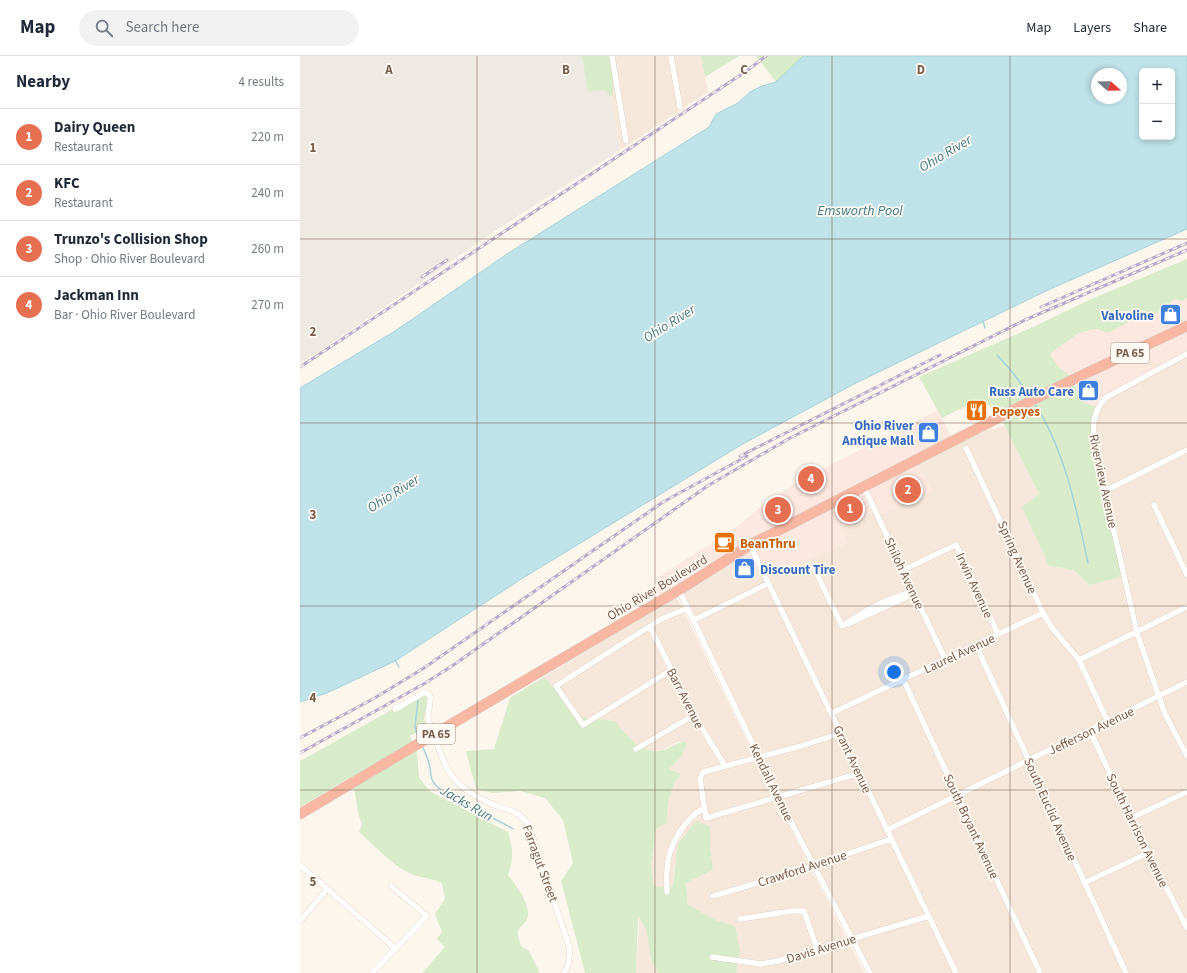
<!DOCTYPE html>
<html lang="en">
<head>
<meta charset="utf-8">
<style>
  body { margin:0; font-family:"Source Sans 3",sans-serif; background:#f2f2f3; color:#1f2937 }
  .controls { position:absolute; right:12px; top:12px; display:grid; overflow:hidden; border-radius:6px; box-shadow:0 2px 6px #0003 }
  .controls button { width:36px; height:36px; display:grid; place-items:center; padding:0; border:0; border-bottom:1px solid #e0e1e3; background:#fff; color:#1f2937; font:20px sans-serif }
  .compass { position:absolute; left:791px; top:12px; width:36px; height:36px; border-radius:50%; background:#fff; box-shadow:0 2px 6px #0003; rotate:110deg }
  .you { position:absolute; left:594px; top:616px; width:14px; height:14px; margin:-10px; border:3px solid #fff; border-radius:50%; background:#1a73e8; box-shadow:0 0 0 6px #1a73e833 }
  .badge { display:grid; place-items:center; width:26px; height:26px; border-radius:50%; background:#e76f51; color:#fff; font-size:13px; font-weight:700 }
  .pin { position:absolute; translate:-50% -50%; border:2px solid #fff; box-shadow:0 1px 4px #0006 }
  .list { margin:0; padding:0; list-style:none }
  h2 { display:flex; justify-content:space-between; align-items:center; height:52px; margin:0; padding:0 16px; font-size:17px }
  h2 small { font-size:13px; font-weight:400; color:#747a83 }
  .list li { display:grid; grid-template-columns:26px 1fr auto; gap:12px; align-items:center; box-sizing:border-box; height:56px; padding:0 16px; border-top:1px solid #e0e1e3 }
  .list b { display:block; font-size:15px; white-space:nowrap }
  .list p { margin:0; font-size:13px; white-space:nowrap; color:#747a83 }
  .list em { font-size:13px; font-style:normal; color:#747a83 }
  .icon { flex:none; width:22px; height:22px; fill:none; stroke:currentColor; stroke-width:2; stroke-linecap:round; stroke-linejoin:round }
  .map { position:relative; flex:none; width:887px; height:917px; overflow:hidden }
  header { display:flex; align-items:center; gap:24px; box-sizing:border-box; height:56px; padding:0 20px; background:#fff; border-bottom:1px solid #e0e1e3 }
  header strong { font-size:19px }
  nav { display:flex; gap:22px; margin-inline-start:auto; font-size:14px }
  .search { width:280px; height:36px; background:#f2f2f3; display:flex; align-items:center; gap:10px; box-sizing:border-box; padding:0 14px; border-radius:22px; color:#747a83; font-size:15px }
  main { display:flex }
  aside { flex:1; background:#fff }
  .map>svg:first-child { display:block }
  .residential { fill:#f5e8da }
  .commercial { fill:#fde8e0 }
  .industrial { fill:#efe9e4 }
  .green { fill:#d8ecc9 }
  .water { fill:#bfe3e8; stroke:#a5d3da; fill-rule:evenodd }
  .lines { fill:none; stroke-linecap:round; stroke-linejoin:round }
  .stream { stroke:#a5d3da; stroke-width:1.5 }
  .street-casing { stroke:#d1beb0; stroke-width:6 }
  .highway-casing { stroke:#dad1cd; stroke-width:11 }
  .street { stroke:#fff; stroke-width:5.5 }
  .highway { stroke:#f7b7a3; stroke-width:10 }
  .rail-casing { stroke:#b9a8c9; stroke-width:3 }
  .rail { stroke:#fffaf3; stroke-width:1.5; stroke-dasharray:4.5; stroke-linecap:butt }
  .highway-bridge-casing { stroke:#dad1cd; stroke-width:11; stroke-linecap:butt }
  .highway-bridge { stroke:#f7b7a3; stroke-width:10 }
  .grid { fill:none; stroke:#7a5c4d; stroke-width:1; stroke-opacity:0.55 }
  .labels { text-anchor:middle; stroke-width:3.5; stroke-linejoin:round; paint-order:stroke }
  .shield { fill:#fffaf3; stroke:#a28b7f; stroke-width:1 }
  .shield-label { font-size:12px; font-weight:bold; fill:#7a5c4d }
  .shop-label { font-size:13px; font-weight:bold; fill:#366cbe; stroke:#fffaf3; text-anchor:end }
  .food-label { font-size:13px; font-weight:bold; fill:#c56008; stroke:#fffaf3; text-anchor:start }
  .street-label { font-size:13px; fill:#7a5c4d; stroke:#fffaf3 }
  .water-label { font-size:14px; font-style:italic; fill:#437c86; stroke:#fffaf3 }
  .grid-label { font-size:13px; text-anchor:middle; font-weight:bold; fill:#7a5c4d; stroke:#fffaf3; stroke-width:3.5; stroke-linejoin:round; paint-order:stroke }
</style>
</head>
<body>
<header>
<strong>Map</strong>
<div class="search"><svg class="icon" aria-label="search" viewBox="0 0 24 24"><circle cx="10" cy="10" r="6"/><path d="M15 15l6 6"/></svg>Search here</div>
<nav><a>Map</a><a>Layers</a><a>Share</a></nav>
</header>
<main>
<aside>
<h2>Nearby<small>4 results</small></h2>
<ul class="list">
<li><span class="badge">1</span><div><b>Dairy Queen</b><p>Restaurant</p></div><em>220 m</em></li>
<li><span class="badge">2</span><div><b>KFC</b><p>Restaurant</p></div><em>240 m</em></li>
<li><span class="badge">3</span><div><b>Trunzo's Collision Shop</b><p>Shop · Ohio River Boulevard</p></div><em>260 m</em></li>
<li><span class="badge">4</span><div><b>Jackman Inn</b><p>Bar · Ohio River Boulevard</p></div><em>270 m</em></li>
</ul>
</aside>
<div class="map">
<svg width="887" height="917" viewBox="0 0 887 917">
  <rect width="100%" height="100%" fill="#fdf6ec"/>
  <path class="residential" d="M282 0H401L408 36 320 94 310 33 288 36Z
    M887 298V862L883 864 887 872V917H570L514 809 379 534 424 505 548 487 541 471 575 454 615 404 688 366 693 374 704 369 739 438 749 510 774 514 789 529 793 370 805 342Z
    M377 542 469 730 564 917H336L339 867 336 843 388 849 386 827 413 814 410 791V770L375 808 373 830 354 832 351 809 356 773 367 767 368 738 374 726 381 718 369 713 382 700 387 686H378L361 695 346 694 333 686 314 665 281 661 244 621 369 545Z"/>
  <path class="commercial" d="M887 242V298L815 335 798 351 784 347 772 324 767 317 759 312 750 298 779 277 795 273 808 277 831 265 852 261 875 243 882 245Z
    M638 354 653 385 615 404 632 434 578 460 575 454 541 471 548 487 467 522 464 517 435 524 424 506 352 549 357 522 438 470 465 447 499 425Z"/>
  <path class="industrial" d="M0 0H282L288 36 310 33 320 94 195 175 20 295 0 307Z"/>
  <path class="green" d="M282 0H309C311 14 315 26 312 39L309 40 307 35 304 34 288 36Z
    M401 0H439L405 21Z
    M456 0H503L476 26Z
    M887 203V242L882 245 875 243 852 261 831 265 808 277 795 273 779 277 750 298 759 312 767 317 772 324 784 347 798 351 793 370 824 520 789 529 774 514 749 510 722 451 739 438 696 353 678 344 642 362 619 321 733 271 789 244Z
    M244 621 281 661 315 665C327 679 339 697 360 695 369 694 374 686 387 686L382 700 369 713 381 718C368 733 368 747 367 767L356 773 351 809 354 831 373 830 378 788 396 765 410 770V791L413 814 386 827 388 849 416 864 435 870 440 895 436 917H359C343 899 355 878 338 861L336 917H285L261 825 273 807 263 764 245 742 220 735 193 737 176 733 166 695 194 693 210 642Z
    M124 639 128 642 124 664 129 670 110 680 117 696 119 722 131 736 208 776C213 792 214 803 208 819 216 829 229 846 228 859 226 874 212 866 221 890L229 895 240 917H122L145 891 137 883 142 876 135 858 145 843 142 827C132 822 119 822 109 817 91 808 75 790 59 776L62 768C54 751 59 738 49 722L0 751V705L93 653 95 657Z"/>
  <path class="water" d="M503 0H887V173L748 234 554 328 441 389 223 522 95 605 27 637 0 646V332L95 275 207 198 409 71 416 58 438 47 450 36 462 30 476 26ZM842 15H872V81H842ZM797 18H821V42H797Z"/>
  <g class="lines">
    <path class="stream" d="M683 265 685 272
      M697 299 714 318 730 341
      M734 347C764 391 777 455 788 507
      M95 604 99 611
      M118 644 115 671 118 682
      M122 689C125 697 129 704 130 712 131 718 130 722 134 727 148 746 192 759 213 773"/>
    <defs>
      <path id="street" d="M312 0 326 85
        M371 0 380 51
        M887 298 805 342C790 361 793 372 796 395L837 577 865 658 887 700
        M666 392 743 557 753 573 779 604 808 666
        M564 431 645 603
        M805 435 887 394
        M854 449 887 519
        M450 489 656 917
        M515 514 542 570
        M603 514 656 489 698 578
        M379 534 478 741 570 917
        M394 564 469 527
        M548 568 605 542 612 537
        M542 570C563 556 589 540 614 536
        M350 571 394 659 425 710
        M676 589 826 917
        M779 604 887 551
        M371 614 283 669 256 630 361 563 388 552
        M603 623 740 917
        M95 653 125 636 130 640C131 648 128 654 128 661 128 667 133 675 135 681 147 719 155 732 192 748 208 755 217 753 228 768L270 893 268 910 264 917
        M532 657 743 557
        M790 675 831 762 887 872
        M541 677 501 690 403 716 400 723 406 762 560 717
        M336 693 394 659
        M831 762 887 736
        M587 774 887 626
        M0 809 96 893
        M784 827 848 797
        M367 836C367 826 366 815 368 805 371 785 387 761 404 752
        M413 840 492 817 591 783
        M440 863 492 855H504L517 893
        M0 865 27 833
        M412 901 461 908 478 905 629 860
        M72 917 127 860 91 830"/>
      <path id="highway" d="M219 628 379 534 450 489 772 324 887 270
        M0 758 52 727"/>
    </defs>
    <use href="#street" class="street-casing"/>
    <use href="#highway" class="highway-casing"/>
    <use href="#street" class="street"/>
    <use href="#highway" class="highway"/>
    <defs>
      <path id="rail" d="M122 221 147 204
        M741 251 887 187
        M0 311 448 14 466 0
        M440 400 640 299
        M0 682 73 643 124 612 363 446 447 400
        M0 697 122 629 152 610 409 429 490 382 725 264 887 194"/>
    </defs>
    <use href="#rail" class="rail-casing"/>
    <use href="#rail" class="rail"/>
    <defs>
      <path id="highway-bridge" d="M52 727 219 628"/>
    </defs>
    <use href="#highway-bridge" class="highway-bridge-casing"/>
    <use href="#highway-bridge" class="highway-bridge"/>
  </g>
  <path class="grid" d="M177 0V917M355 0V917M532 0V917M710 0V917M0 183H887M0 367H887M0 550H887M0 734H887"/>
  <defs>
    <symbol id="shop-square" viewBox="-11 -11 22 22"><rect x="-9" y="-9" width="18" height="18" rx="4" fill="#3f7fe0" stroke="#fffaf3"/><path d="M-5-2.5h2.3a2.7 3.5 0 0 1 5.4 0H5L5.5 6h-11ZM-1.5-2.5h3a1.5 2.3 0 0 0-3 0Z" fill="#fff"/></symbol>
    <symbol id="restaurant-square" viewBox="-11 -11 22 22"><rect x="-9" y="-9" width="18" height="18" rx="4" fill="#e8710a" stroke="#fffaf3"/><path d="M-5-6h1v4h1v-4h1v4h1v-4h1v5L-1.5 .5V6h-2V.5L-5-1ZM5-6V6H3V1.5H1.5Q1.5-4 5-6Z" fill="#fff"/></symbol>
    <symbol id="cafe-square" viewBox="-11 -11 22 22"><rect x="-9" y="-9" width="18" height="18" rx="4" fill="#e8710a" stroke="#fffaf3"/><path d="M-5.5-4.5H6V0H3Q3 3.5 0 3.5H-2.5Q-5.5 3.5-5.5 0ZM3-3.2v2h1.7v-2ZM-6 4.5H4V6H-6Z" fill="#fff"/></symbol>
  </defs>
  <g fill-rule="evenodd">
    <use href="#shop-square" x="858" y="246" width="25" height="25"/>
    <use href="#shop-square" x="776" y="322" width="25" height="25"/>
    <use href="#restaurant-square" x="664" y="342" width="25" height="25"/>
    <use href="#shop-square" x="616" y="364" width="25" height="25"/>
    <use href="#cafe-square" x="412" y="474" width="25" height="25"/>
    <use href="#shop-square" x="432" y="500" width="25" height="25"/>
  </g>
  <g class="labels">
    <g class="shield">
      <rect x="811" y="287" width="38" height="20" rx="3"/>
      <rect x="117" y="668" width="38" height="20" rx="3"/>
    </g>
    <g class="shield-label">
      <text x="830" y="301">PA 65</text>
      <text x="136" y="682">PA 65</text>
    </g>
    <g class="shop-label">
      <text x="854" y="264">Valvoline</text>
      <text x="774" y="340">Russ Auto Care</text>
      <text x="614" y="374">Ohio River<tspan x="614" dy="15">Antique Mall</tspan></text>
      <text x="460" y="518" text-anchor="start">Discount Tire</text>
    </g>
    <g class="food-label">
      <text x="692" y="360">Popeyes</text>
      <text x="440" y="492">BeanThru</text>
    </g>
    <g class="street-label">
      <text transform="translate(804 425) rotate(78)" y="5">Riverview Avenue</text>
      <text transform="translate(718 501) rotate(66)" y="5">Spring Avenue</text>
      <text transform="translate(605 517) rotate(65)" y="5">Shiloh Avenue</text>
      <text transform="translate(675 529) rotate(65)" y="5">Irwin Avenue</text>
      <text transform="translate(357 531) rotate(-31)" y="5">Ohio River Boulevard</text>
      <text transform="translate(659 597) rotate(-25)" y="5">Laurel Avenue</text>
      <text transform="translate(386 642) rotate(63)" y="5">Barr Avenue</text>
      <text transform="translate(791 674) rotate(-26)" y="5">Jefferson Avenue</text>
      <text transform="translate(553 703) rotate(65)" y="5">Grant Avenue</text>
      <text transform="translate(472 726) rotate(64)" y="5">Kendall Avenue</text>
      <text transform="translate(751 753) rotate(66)" y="5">South Euclid Avenue</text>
      <text transform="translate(672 770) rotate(65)" y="5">South Bryant Avenue</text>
      <text transform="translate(838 774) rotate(64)" y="5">South Harrison Avenue</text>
      <text transform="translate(241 807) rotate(70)" y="5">Farragut Street</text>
      <text transform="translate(502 812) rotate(-18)" y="5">Crawford Avenue</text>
      <text transform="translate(521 892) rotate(-17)" y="5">Davis Avenue</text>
    </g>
    <g class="water-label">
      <text transform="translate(645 97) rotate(-31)" y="5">Ohio River</text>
      <text x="560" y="159">Emsworth Pool</text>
      <text transform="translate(369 267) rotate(-32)" y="5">Ohio River</text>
      <text transform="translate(93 437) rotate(-32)" y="5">Ohio River</text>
      <text transform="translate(167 747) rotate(30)" y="5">Jacks Run</text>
    </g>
  </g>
  <g class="grid-label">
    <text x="89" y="18">A</text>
    <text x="266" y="18">B</text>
    <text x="444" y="18">C</text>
    <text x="621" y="18">D</text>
    <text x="13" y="96">1</text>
    <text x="13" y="280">2</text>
    <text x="13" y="463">3</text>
    <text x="13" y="646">4</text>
    <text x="13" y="830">5</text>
  </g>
</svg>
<div class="controls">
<button>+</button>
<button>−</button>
</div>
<svg class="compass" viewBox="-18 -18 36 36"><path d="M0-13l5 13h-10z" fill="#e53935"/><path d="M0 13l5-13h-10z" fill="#747a83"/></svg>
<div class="you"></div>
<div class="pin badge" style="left:550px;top:453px">1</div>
<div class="pin badge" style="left:608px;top:434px">2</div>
<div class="pin badge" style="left:478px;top:454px">3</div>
<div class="pin badge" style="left:511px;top:423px">4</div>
</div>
</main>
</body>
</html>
